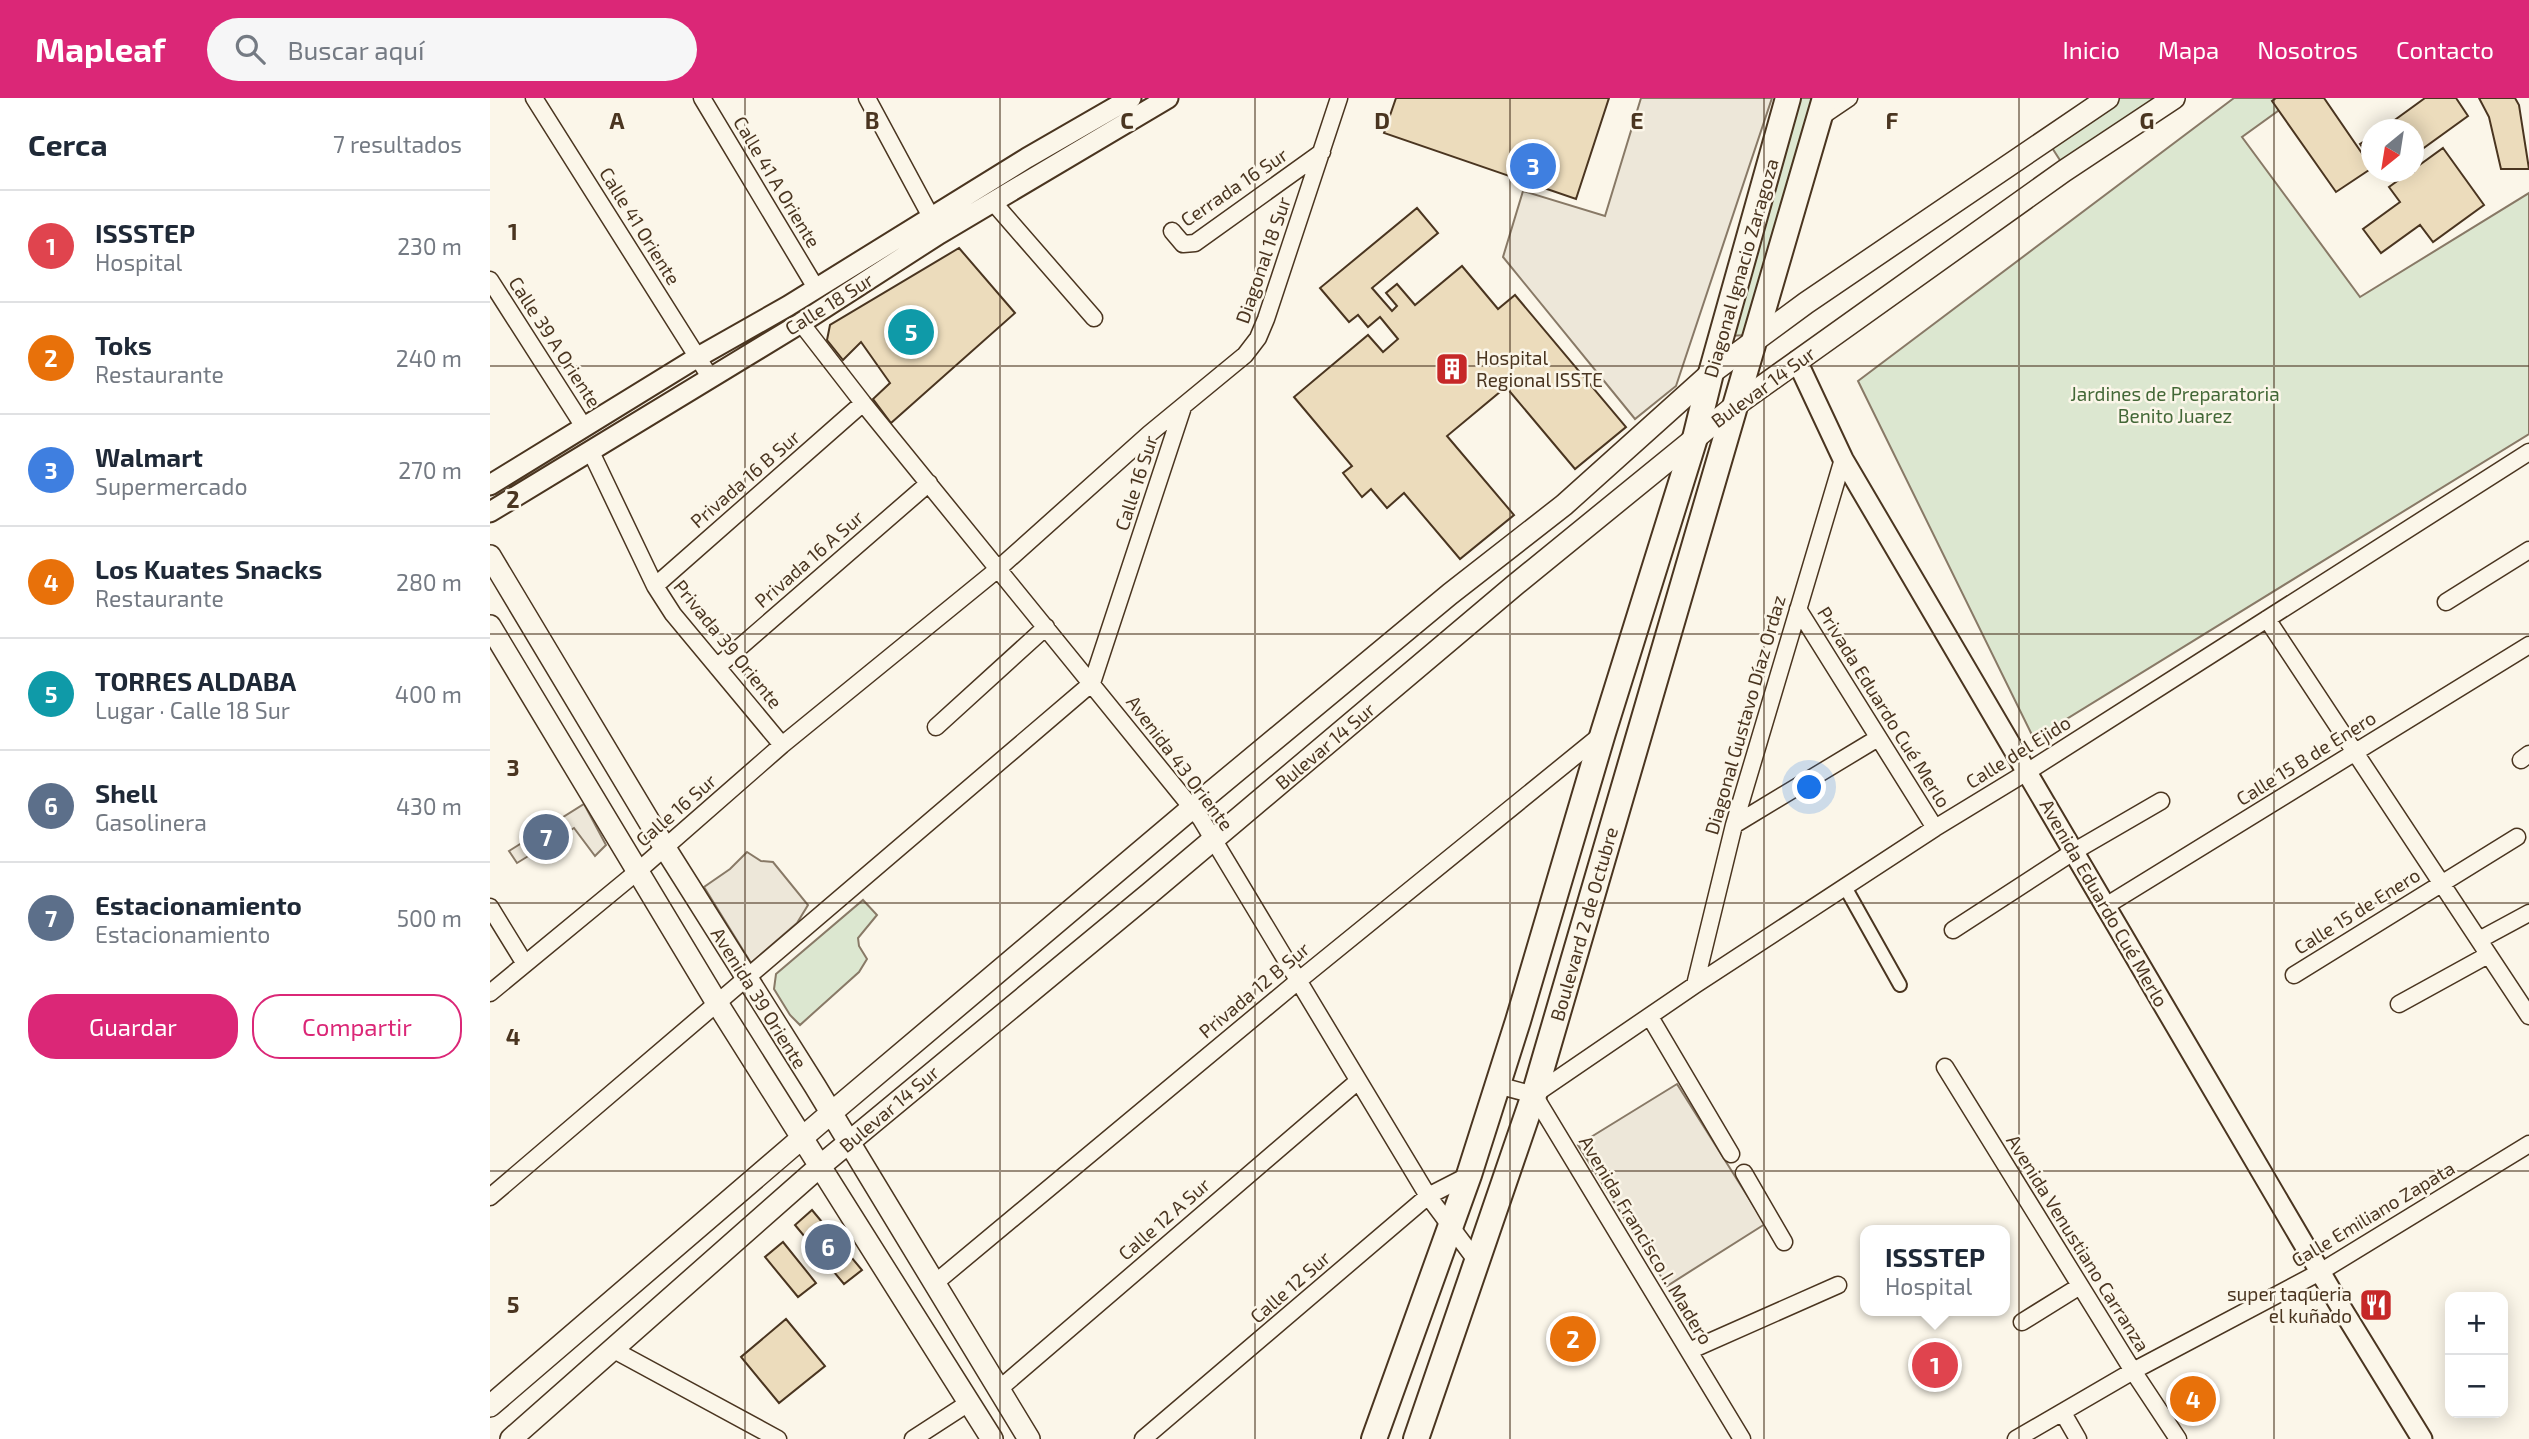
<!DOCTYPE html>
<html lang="es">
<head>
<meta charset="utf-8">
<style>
  body { margin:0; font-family:"Exo 2",sans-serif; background:#f6f6f7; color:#1f2937 }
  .controls { position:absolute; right:21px; bottom:21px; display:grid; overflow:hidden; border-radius:14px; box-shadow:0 4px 18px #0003 }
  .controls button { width:63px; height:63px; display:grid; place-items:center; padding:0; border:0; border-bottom:2px solid #e0e1e3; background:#fff; color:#1f2937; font:35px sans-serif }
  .compass { position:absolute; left:1871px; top:21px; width:63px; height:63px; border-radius:50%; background:#fff; box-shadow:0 4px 18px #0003; rotate:210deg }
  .you { position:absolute; left:1320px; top:690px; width:24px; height:24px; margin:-18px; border:5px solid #fff; border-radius:50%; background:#1a73e8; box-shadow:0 0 0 10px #1a73e833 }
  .badge { display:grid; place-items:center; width:46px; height:46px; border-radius:50%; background:#db2777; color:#fff; font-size:23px; font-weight:700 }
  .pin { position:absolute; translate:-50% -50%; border:4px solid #fff; box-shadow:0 2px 7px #0006 }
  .popup { position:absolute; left:1370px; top:1127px; width:150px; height:91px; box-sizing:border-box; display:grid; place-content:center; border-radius:14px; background:#fff; filter:drop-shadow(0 2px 5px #0005); font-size:23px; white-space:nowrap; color:#747a83 }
  .popup b { font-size:26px; color:#1f2937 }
  .popup::after { content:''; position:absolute; left:50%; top:100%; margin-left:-14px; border:14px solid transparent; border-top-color:#fff }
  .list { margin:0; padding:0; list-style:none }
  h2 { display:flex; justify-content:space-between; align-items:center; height:91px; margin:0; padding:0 28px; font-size:30px }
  h2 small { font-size:23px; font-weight:400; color:#747a83 }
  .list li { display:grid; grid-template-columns:46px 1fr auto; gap:21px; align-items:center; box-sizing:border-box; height:112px; padding:0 28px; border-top:2px solid #e0e1e3 }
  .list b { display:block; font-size:26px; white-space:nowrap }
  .list p { margin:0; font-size:23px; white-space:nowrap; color:#747a83 }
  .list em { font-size:23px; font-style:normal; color:#747a83 }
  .actions { display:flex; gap:14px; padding:21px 28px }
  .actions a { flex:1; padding:16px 0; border:2px solid #db2777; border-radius:28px; text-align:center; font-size:24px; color:#db2777 }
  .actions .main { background:#db2777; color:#fff }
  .icon { flex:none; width:38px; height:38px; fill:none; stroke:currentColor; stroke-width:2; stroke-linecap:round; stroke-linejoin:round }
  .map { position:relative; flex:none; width:2039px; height:1341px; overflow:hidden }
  header { display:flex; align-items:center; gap:42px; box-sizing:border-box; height:98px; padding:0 35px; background:#db2777; color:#fff }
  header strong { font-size:33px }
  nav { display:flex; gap:38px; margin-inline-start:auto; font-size:24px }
  .search { width:490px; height:63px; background:#f6f6f7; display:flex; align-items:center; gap:18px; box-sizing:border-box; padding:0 24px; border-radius:38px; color:#747a83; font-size:26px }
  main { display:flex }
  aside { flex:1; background:#fff }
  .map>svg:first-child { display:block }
  .green { fill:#dce7d0; stroke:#887966; stroke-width:2 }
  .parking { fill:#ede7d9; stroke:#887966; stroke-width:2 }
  .building { fill:#ecdcbc; stroke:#4a3520; stroke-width:2 }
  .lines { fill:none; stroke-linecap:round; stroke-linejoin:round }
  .pedestrian-casing { stroke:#4a3520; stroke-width:16 }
  .minor-casing { stroke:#4a3520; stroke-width:19 }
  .tertiary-casing { stroke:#4a3520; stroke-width:23 }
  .secondary-casing { stroke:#4a3520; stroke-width:24 }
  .primary-casing { stroke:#4a3520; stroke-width:28 }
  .pedestrian { stroke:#fbf6e9; stroke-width:12 }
  .minor { stroke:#fbf6e9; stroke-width:16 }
  .tertiary { stroke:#fbf6e9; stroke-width:19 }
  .secondary { stroke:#fbf6e9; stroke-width:21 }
  .primary { stroke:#fbf6e9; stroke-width:24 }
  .grid { fill:none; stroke:#4a3520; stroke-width:2; stroke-opacity:0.55 }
  .labels { text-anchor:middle; stroke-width:5; stroke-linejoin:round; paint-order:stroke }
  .street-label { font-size:19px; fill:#4a3520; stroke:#fbf6e9 }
  .poi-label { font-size:19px; fill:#4a3520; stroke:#fbf6e9; text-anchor:start }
  .park-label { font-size:19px; fill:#436837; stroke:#fbf6e9 }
  .grid-label { font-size:23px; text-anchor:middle; font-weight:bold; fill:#4a3520; stroke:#fbf6e9; stroke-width:5; stroke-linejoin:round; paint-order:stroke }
</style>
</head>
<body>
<header>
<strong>Mapleaf</strong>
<div class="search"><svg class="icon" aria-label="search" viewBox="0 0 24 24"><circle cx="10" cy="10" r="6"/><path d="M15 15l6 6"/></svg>Buscar aquí</div>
<nav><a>Inicio</a><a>Mapa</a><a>Nosotros</a><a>Contacto</a></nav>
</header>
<main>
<aside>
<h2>Cerca<small>7 resultados</small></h2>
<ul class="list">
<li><span class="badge" style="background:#e0444e">1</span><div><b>ISSSTEP</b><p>Hospital</p></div><em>230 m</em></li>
<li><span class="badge" style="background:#e8710a">2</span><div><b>Toks</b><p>Restaurante</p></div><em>240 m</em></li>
<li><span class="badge" style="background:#3f7fe0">3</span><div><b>Walmart</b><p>Supermercado</p></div><em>270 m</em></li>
<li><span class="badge" style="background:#e8710a">4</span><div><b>Los Kuates Snacks</b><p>Restaurante</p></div><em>280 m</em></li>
<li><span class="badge" style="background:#0f9aa8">5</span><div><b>TORRES ALDABA</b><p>Lugar · Calle 18 Sur</p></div><em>400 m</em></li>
<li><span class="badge" style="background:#5c6f8a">6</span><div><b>Shell</b><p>Gasolinera</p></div><em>430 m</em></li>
<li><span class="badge" style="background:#5c6f8a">7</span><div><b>Estacionamiento</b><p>Estacionamiento</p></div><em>500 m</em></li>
</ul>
<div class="actions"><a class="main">Guardar</a><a>Compartir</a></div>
</aside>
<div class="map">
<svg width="2039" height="1341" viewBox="0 0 2039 1341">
  <rect width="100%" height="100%" fill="#fbf6e9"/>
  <path class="green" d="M1309 0H1331L1257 237 1239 238Z
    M1627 0H1674L1575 70 1559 45Z
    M1744 0H1806L1752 39 1870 199 2039 95V336L1544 641 1368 283Z
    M373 802 387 817 368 840 369 848 377 861 369 874 310 927 300 917 284 891 286 876Z"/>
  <path class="parking" d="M1151 0H1282L1186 288 1145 321 1013 159 1033 93 1115 118Z
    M94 706 116 747 105 758 84 730 27 765 19 753Z
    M257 754 271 763 283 764 318 807 307 825 261 865 214 789 240 771Z
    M1187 986 1275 1126 1177 1188 1088 1047Z"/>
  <path class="building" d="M906 0H1119L1086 101 894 35Z
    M1786 0H1834L1882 70 1846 94 1782 3Z
    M1935 0H1966L1978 18 1924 57V32H1891Z
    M1989 0H2025L2029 7 2039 71H2011L1999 19Z
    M1882 38V63L1870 46Z
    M1953 50 1994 107 1943 144 1930 127 1891 155 1873 131 1910 104 1899 89 1920 74H1924V71Z
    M927 110 948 135 882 190 902 213 907 208 896 195 907 186 925 207 972 168 1008 211 1025 197 1136 329 1085 371 1016 289 957 338 1024 417 970 461 914 395 897 410 881 391 872 399 853 375 862 368 804 299 878 237 893 254 908 241 890 219 878 229 868 217 859 224 830 190Z
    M469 150 525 215 401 325 383 301 400 285 371 244 353 262 337 242 340 227Z
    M322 1112 372 1172 354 1186 305 1127Z
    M293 1144 326 1185 308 1199 275 1159Z
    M296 1221 335 1268 289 1305 251 1259Z"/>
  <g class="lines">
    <defs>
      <path id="pedestrian" d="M1355 789 1410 887"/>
      <path id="minor" d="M44 0 220 279
        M212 0 326 190
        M377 0 447 130
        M1328 21 1359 0
        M503 104 604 220
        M682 133 693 146 705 145 832 54
        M0 182 94 329
        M311 225 373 305 711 721 938 1098 988 1165
        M101 354 165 488 183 516 292 647
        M165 488 373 305
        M1956 504 2039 452
        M1308 511 1445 730
        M1777 521 2039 918
        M227 569 439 385
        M446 629 556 529
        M2031 662 2039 656
        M1244 727 1388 640
        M0 809 35 866
        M1614 809 2039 547
        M1463 832 1583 754 1671 703
        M1989 842 2039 815
        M1804 877 2027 739
        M1205 887 1244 727 1353 361
        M0 895 148 773 292 647 508 471 659 336 755 257 768 240 776 221 849 0
        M1909 906 1998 857
        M1160 919 1241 1056
        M1455 969 1643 1273 1688 1341
        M1007 987 1044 997 1252 1341
        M1044 997 1205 887 1445 730 1537 674 2039 354
        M1254 1075 1294 1144
        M0 1099 602 585 693 309
        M445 1185 808 883 1111 637
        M1532 1224 1590 1188
        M122 1251 288 1341
        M1199 1253 1348 1187
        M508 1292 868 983
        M1573 1315 1588 1341
        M423 1341 480 1304
        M653 1341 938 1098 979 1077
        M1526 1341 1643 1273 1830 1174 2039 1046"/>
      <path id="tertiary" d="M1307 263 1353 361 1849 1206 1932 1341
        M0 387 208 259 298 208 537 60 641 0
        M0 414 311 225 449 136 678 0"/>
      <path id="secondary" d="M0 458 175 750 325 988 539 1341
        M0 528 227 905 502 1341
        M0 1308 341 1015 702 710 960 496 1074 407 1221 275 1316 205 1618 0
        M21 1341 329 1069 660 795 1025 487 1246 307 1574 73 1684 0"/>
      <path id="primary" d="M884 1341 979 1077 1028 923 1113 635 1205 340 1221 275 1298 0
        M926 1341 1044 997 1335 0"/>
    </defs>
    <use href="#pedestrian" class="pedestrian-casing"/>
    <use href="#minor" class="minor-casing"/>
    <use href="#tertiary" class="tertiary-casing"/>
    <use href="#secondary" class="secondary-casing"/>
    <use href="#primary" class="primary-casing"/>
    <use href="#pedestrian" class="pedestrian"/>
    <use href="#minor" class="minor"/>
    <use href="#tertiary" class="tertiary"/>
    <use href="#secondary" class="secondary"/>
    <use href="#primary" class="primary"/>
  </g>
  <path class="grid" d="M255 0V1341M510 0V1341M765 0V1341M1020 0V1341M1274 0V1341M1529 0V1341M1784 0V1341M0 268H2039M0 536H2039M0 805H2039M0 1073H2039"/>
  <defs>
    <symbol id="building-square" viewBox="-11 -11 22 22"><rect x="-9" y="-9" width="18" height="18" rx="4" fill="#c62828" stroke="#fbf6e9"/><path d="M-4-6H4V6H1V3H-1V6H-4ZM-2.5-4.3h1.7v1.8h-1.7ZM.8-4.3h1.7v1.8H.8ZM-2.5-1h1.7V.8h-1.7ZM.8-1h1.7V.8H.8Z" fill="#fff"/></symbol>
    <symbol id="restaurant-square" viewBox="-11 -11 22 22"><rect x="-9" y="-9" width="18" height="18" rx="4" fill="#c62828" stroke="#fbf6e9"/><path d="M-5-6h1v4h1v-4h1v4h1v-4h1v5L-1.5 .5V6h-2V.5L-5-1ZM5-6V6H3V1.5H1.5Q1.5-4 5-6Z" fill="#fff"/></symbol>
  </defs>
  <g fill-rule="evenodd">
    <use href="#building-square" x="943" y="252" width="38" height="38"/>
    <use href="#restaurant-square" x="1867" y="1188" width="38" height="38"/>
  </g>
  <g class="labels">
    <g class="street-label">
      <text transform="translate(287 84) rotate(59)" y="7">Calle 41 A Oriente</text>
      <text transform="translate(744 89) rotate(-34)" y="7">Cerrada 16 Sur</text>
      <text transform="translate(150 128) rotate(58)" y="7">Calle 41 Oriente</text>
      <text transform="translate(773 162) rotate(-71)" y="7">Diagonal 18 Sur</text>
      <text transform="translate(1251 170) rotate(-74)" y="7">Diagonal Ignacio Zaragoza</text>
      <text transform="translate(339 206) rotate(-32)" y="7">Calle 18 Sur</text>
      <text transform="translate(65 244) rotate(57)" y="7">Calle 39 A Oriente</text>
      <text transform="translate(1273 289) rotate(-36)" y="7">Bulevar 14 Sur</text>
      <text transform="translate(255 381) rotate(-41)" y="7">Privada 16 B Sur</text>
      <text transform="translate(646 385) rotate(-72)" y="7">Calle 16 Sur</text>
      <text transform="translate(319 461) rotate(-41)" y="7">Privada 16 A Sur</text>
      <text transform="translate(238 546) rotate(51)" y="7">Privada 39 Oriente</text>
      <text transform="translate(1394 609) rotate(58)" y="7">Privada Eduardo Cué Merlo</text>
      <text transform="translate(1255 617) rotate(-74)" y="7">Diagonal Gustavo Díaz Ordaz</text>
      <text transform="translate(835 648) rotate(-40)" y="7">Bulevar 14 Sur</text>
      <text transform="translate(1528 654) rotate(-32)" y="7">Calle del Ejido</text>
      <text transform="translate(1816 660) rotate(-32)" y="7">Calle 15 B de Enero</text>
      <text transform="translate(690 665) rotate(53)" y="7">Avenida 43 Oriente</text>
      <text transform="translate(186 712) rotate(-41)" y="7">Calle 16 Sur</text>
      <text transform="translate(1614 805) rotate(60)" y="7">Avenida Eduardo Cué Merlo</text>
      <text transform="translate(1867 813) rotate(-32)" y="7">Calle 15 de Enero</text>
      <text transform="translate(1094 826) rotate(-74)" y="7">Boulevard 2 de Octubre</text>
      <text transform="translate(764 892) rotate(-40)" y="7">Privada 12 B Sur</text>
      <text transform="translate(269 900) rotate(58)" y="7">Avenida 39 Oriente</text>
      <text transform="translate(399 1011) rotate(-40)" y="7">Bulevar 14 Sur</text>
      <text transform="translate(1883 1116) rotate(-31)" y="7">Calle Emiliano Zapata</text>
      <text transform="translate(674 1121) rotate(-41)" y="7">Calle 12 A Sur</text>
      <text transform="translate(1156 1142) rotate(59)" y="7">Avenida Francisco I. Madero</text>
      <text transform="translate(1588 1145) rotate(58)" y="7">Avenida Venustiano Carranza</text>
      <text transform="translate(800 1189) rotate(-41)" y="7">Calle 12 Sur</text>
    </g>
    <g class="poi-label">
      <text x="986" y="267">Hospital<tspan x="986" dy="22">Regional ISSTE</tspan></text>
      <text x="1862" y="1203" text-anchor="end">super taqueria<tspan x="1862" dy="22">el kuñado</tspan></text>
    </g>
    <g class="park-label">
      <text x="1685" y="303">Jardines de Preparatoria<tspan x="1685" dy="22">Benito Juarez</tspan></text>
    </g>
  </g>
  <g class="grid-label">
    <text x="127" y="31">A</text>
    <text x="382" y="31">B</text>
    <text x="637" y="31">C</text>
    <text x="892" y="31">D</text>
    <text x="1147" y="31">E</text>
    <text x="1402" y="31">F</text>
    <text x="1657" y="31">G</text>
    <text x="23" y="142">1</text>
    <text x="23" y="410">2</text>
    <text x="23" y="678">3</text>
    <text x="23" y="947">4</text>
    <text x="23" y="1215">5</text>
  </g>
</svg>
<div class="controls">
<button>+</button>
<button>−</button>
</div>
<svg class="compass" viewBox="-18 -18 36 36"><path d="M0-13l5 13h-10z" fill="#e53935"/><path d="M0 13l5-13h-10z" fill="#747a83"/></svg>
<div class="you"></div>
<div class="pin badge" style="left:1445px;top:1267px;background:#e0444e">1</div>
<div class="popup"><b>ISSSTEP</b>Hospital</div>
<div class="pin badge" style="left:1083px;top:1241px;background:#e8710a">2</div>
<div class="pin badge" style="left:1043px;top:68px;background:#3f7fe0">3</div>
<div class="pin badge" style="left:1703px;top:1301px;background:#e8710a">4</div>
<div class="pin badge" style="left:421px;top:234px;background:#0f9aa8">5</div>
<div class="pin badge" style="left:338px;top:1149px;background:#5c6f8a">6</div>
<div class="pin badge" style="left:56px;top:739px;background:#5c6f8a">7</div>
</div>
</main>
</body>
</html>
